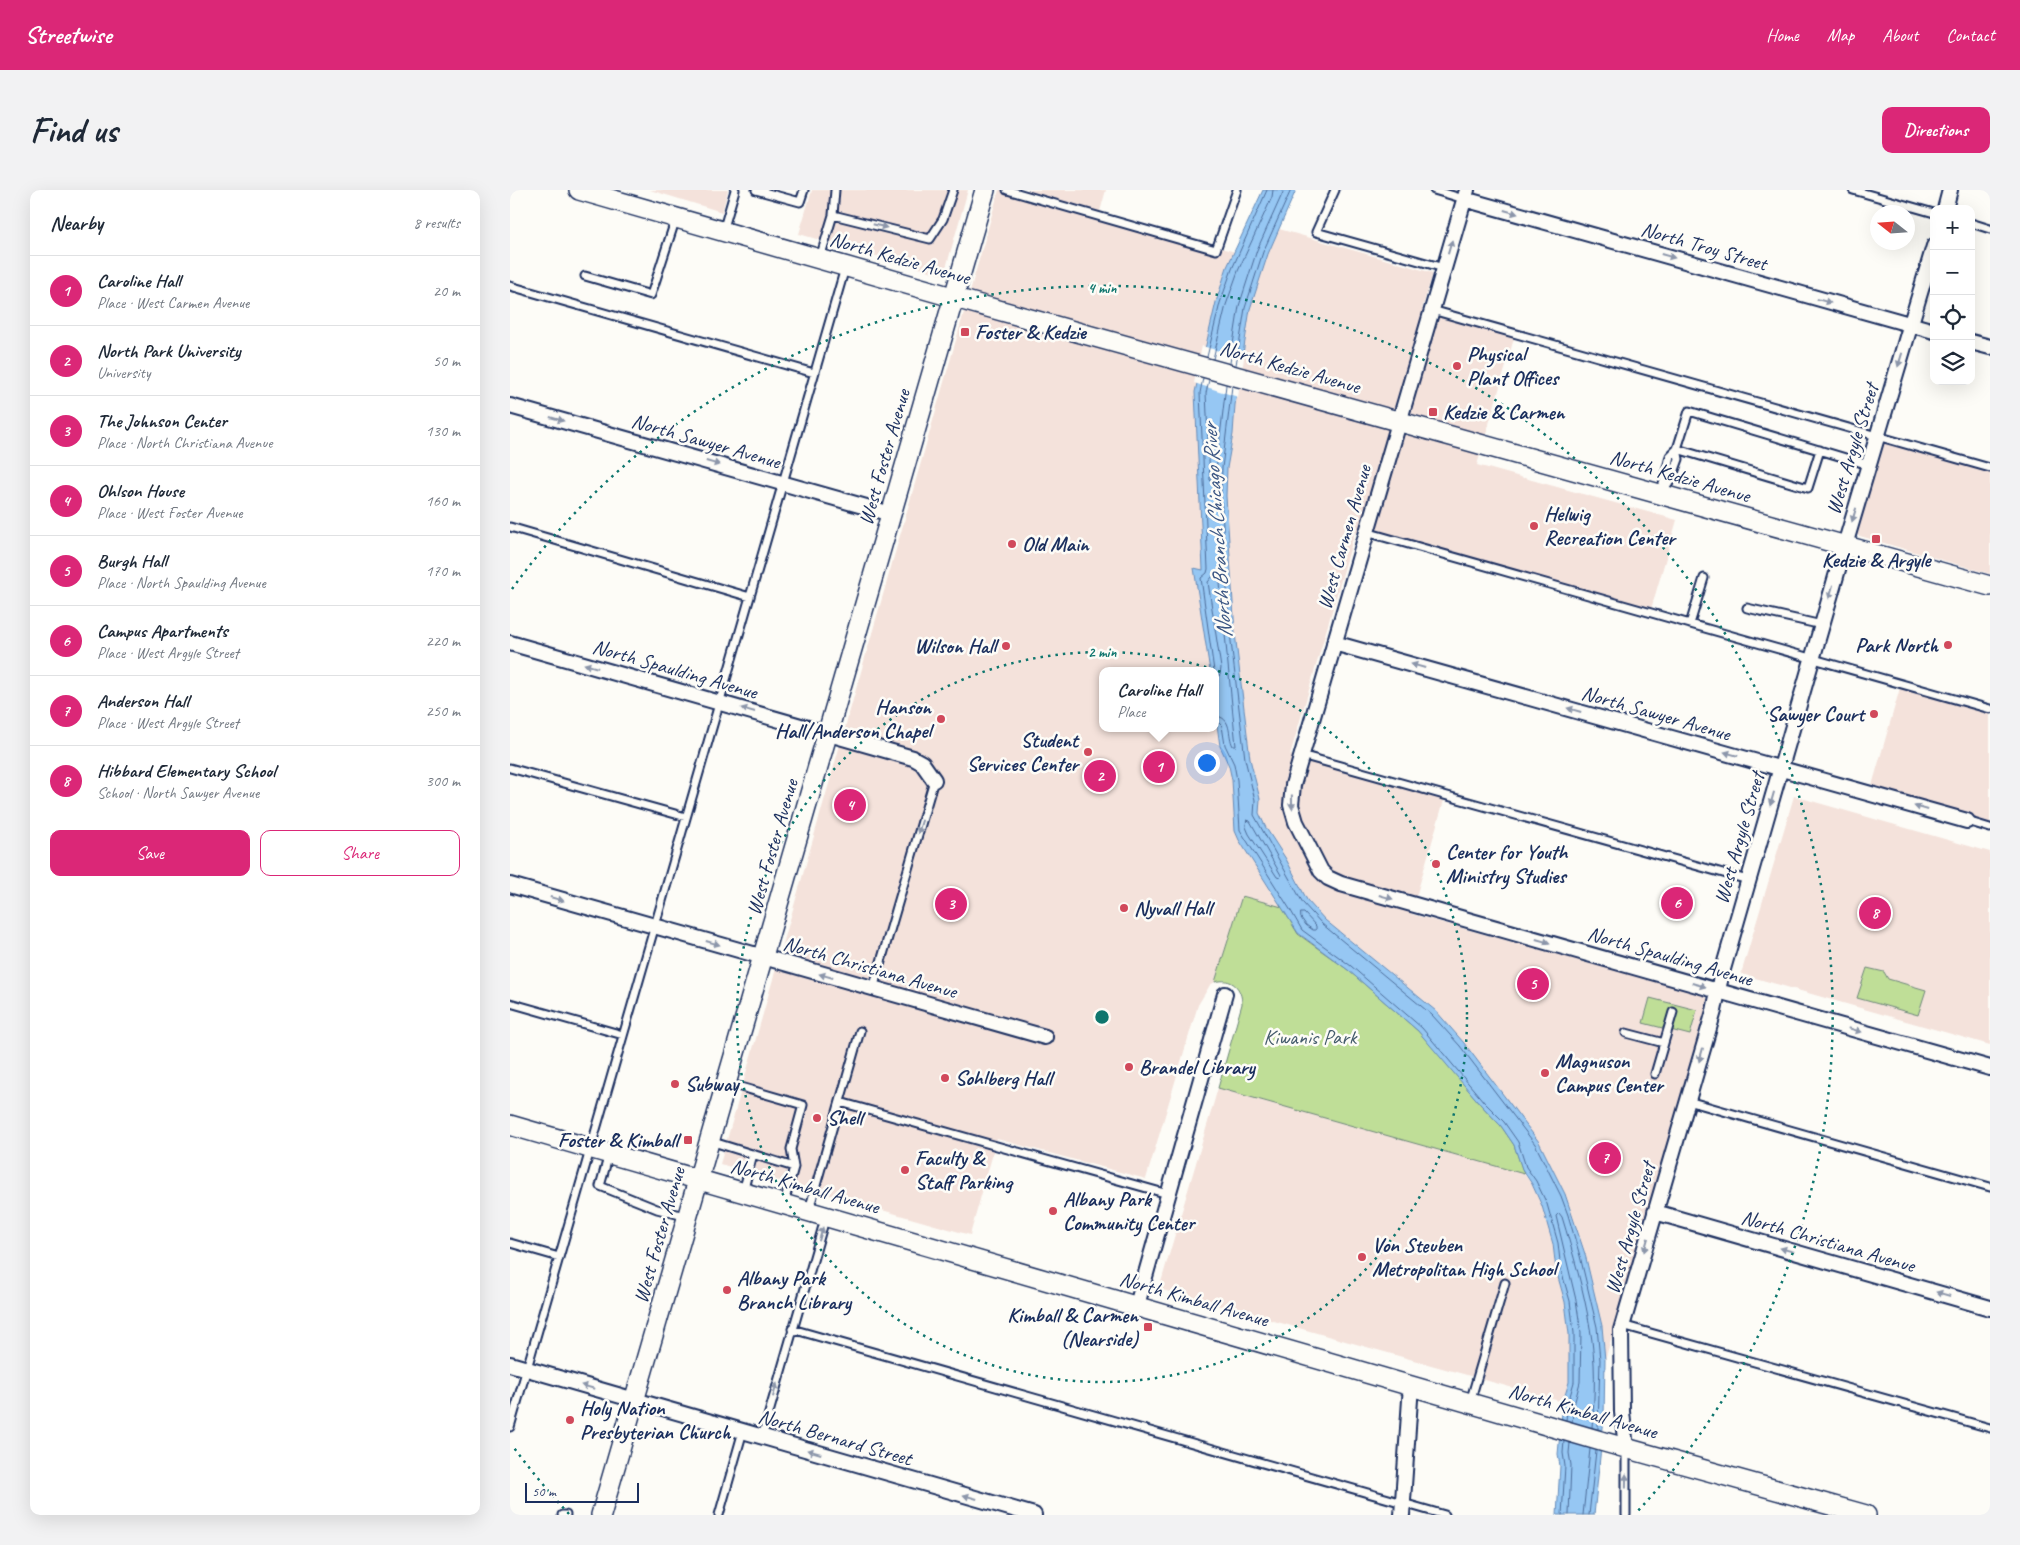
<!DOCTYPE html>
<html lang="en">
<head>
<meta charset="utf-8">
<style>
  body { margin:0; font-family:Caveat,sans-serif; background:#f2f2f3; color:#1f2937 }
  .controls { position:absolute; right:15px; top:15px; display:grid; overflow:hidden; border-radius:10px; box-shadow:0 5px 20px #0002 }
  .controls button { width:45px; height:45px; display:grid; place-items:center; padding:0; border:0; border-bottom:1px solid #e0e1e3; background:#fff; color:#1f2937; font:25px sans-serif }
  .compass { position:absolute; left:1360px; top:15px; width:45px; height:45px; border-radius:50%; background:#fff; box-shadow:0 5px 20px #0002; rotate:287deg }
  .scale { position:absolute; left:15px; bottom:12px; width:114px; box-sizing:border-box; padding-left:5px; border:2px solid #1b2f5e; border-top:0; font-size:14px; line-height:18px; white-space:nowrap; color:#1b2f5e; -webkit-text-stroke:4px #fdfcf7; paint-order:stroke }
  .you { position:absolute; left:696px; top:572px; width:18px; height:18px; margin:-12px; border:4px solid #fff; border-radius:50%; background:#1a73e8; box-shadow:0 0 0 8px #1a73e833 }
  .badge { display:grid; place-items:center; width:32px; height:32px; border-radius:50%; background:#db2777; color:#fff; font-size:16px; font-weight:700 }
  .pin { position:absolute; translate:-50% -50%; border:2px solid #fff; box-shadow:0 1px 5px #0006 }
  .popup { position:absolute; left:589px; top:477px; width:120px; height:65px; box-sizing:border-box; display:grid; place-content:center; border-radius:10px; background:#fff; filter:drop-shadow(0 1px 4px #0005); font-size:16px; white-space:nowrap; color:#747a83 }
  .popup b { font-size:19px; color:#1f2937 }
  .popup::after { content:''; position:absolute; left:50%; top:100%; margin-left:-10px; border:10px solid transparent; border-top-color:#fff }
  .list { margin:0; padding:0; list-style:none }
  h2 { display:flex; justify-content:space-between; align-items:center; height:65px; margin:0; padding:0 20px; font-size:21px }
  h2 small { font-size:16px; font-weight:400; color:#747a83 }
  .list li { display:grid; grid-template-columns:32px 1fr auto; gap:15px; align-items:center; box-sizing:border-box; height:70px; padding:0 20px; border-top:1px solid #e0e1e3 }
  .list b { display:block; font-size:19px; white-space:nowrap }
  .list p { margin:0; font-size:16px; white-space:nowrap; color:#747a83 }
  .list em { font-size:16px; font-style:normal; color:#747a83 }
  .actions { display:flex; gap:10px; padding:15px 20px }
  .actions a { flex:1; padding:11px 0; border:1px solid #db2777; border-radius:10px; text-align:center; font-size:18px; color:#db2777 }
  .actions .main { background:#db2777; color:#fff }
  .icon { flex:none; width:28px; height:28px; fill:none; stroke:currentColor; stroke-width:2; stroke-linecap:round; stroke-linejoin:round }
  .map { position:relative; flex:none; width:1480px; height:1325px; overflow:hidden; border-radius:10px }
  header { display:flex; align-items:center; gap:30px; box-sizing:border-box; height:70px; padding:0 25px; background:#db2777; color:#fff }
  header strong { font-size:24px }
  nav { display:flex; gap:28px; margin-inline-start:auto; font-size:18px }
  .intro { display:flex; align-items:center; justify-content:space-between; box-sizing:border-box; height:120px; padding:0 30px }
  h1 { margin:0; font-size:35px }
  .button { padding:12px 22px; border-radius:10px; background:#db2777; color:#fff; font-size:18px; font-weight:700 }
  main { display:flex; gap:30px; padding:0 30px }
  aside { flex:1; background:#fff; border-radius:10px; box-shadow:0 5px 20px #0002 }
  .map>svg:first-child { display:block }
  .built { fill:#f4e2db; fill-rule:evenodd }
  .green { fill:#bfde97; stroke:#6d867a }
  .water { fill:#96c7f3; stroke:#658ab7 }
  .pier { fill:#fdfcf7 }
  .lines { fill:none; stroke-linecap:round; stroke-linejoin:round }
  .shore { stroke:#4c6c9a; stroke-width:1 }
  .lane-casing { stroke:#1b2f5e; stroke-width:11 }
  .street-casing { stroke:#1b2f5e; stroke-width:18 }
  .secondary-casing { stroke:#1b2f5e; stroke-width:22 }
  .lane { stroke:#fdfcf7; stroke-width:7 }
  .street { stroke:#fdfcf7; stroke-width:14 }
  .secondary { stroke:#fdfcf7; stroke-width:19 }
  .oneway { fill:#8c96aa }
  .ring { fill:none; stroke:#0f766e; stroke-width:2.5; stroke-dasharray:2.5 5 }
  .poi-dot { fill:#d1495b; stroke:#fdfcf7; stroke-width:2 }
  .labels { text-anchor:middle; stroke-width:5; stroke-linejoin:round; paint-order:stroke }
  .street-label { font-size:21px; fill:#1b2f5e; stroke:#fdfcf7 }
  .poi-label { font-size:21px; font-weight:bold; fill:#1b2f5e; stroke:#fdfcf7; text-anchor:start }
  .park-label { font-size:21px; fill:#445b6c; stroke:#fdfcf7 }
  .water-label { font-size:22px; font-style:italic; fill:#3a5583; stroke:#fdfcf7 }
  .centre { fill:#0f766e; stroke:#fdfcf7; stroke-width:2.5 }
  .ring-label { font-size:15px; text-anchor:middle; font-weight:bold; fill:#0f766e; stroke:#fdfcf7; stroke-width:5; stroke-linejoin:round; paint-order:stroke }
</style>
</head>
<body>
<header>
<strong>Streetwise</strong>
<nav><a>Home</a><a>Map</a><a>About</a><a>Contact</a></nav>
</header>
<div class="intro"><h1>Find us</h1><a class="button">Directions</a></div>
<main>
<aside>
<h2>Nearby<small>8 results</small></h2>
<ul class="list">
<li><span class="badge">1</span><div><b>Caroline Hall</b><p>Place · West Carmen Avenue</p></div><em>20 m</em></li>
<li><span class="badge">2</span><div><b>North Park University</b><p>University</p></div><em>50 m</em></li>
<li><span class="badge">3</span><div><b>The Johnson Center</b><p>Place · North Christiana Avenue</p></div><em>130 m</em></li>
<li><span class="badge">4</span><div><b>Ohlson House</b><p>Place · West Foster Avenue</p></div><em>160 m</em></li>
<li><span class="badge">5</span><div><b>Burgh Hall</b><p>Place · North Spaulding Avenue</p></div><em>170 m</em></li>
<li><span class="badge">6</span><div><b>Campus Apartments</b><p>Place · West Argyle Street</p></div><em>220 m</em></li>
<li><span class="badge">7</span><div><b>Anderson Hall</b><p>Place · West Argyle Street</p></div><em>250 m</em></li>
<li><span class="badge">8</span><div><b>Hibbard Elementary School</b><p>School · North Sawyer Avenue</p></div><em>300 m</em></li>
</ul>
<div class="actions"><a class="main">Save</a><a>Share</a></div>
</aside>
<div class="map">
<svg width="1480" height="1325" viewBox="0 0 1480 1325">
  <rect width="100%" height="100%" fill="#fdfcf7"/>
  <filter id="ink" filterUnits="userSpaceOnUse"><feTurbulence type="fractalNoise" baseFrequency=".02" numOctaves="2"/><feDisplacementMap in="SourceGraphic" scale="10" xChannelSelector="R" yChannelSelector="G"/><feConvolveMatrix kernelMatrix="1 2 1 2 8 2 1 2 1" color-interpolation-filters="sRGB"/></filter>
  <g filter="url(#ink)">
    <path class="built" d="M140 0H218L212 22Z
      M302 0H458L434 85 289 44Z
      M489 0H596L589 25 755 70 769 39 923 83 912 119 1005 145 967 275 1167 330 1139 426 845 342 780 565 935 607 901 724 1193 804 1199 811V816L1095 1170 1092 1136 1075 1064 1055 1004 1029 952 954 853 926 821 815 730 732 706 705 792 700 795 688 815 636 989 487 949 460 1045 210 974ZM593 481H705V538H593Z
      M1371 248 1480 280V384L1343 344Z
      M1390 498 1480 523V633L1361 599Z
      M1284 606 1480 662V855L1231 784Z
      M708 898 1014 984 1022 994 1032 1016 1043 1054 1046 1080 1055 1112 1059 1144V1192L1053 1212 649 1099Z"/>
    <path class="green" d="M732 706 772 717 788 744 838 780 908 841 928 863 971 915 991 936 1004 955 1014 984 708 898 732 814C732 798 722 787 705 792Z
      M1357 778 1374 782 1378 789 1416 800 1408 825 1347 808Z
      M1140 808 1187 820 1180 845 1133 833Z"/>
    <path class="water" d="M753 0H786L758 64 740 119 725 215 723 244 717 278 716 306 725 443 740 569 750 609 749 623 756 638 776 669 797 710 815 730 926 821 954 853 1029 952 1055 1004 1075 1064 1092 1136 1095 1170 1094 1228 1084 1325H1047L1050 1276 1048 1264 1053 1212 1059 1192V1144L1055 1112 1046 1080 1043 1054 1032 1016 1022 994 1012 979 1004 955 991 936 971 915 908 841 838 780 788 743 729 650 725 641 722 590 719 576 710 556 705 521V481H700L684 378 693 380 685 202 706 112 717 77Z"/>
    <path class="pier" d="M692 156 734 168 728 207 684 193Z"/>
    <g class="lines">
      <path class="shore" d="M697 167 710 113 722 79 757 0
        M703 169 716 115 728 81 762 7 763 0
        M720 173 729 116 747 60 774 0
        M726 175 735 118 753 62 781 0
        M693 188 690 203 698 379 697 383 691 388 704 481
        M699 190 696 203 700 290 702 292 705 290 716 195
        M722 196 712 278 711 306 720 443 735 569 745 610 744 625 793 713 812 734 922 825 950 856 1025 954 1051 1006 1058 1025 1070 1066 1087 1137 1090 1170 1088 1239
        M705 490 710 485 711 478 698 392 707 381 709 383 726 556H723C717 545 723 527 705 526
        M705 532 709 533 712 536 715 555 724 574 727 590 730 640 781 721 792 740 841 776 912 838 974 912 994 932 1008 952 1016 977 1026 991 1037 1014 1048 1053 1051 1080 1060 1111 1064 1143V1192L1058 1213 1056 1230
        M737 630 740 631 771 685 770 688 767 687 739 644 736 637Z
        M791 723H794L806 736V740H803L796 735 791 728Z
        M1062 1232 1064 1215 1070 1192 1071 1143 1066 1110 1046 1026 1049 1023 1052 1027C1063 1063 1074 1101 1080 1138 1086 1170 1085 1205 1082 1237
        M1052 1325 1055 1276 1053 1263 1054 1251
        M1059 1325 1061 1275 1059 1263 1060 1253
        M1073 1325 1080 1259
        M1079 1325 1086 1261"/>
      <defs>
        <path id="lane" d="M246 0 290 12 294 0
          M497 0 706 60 727 0
          M825 0 806 42 934 78
          M924 0 954 9
          M1343 0 1424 23
          M323 25 420 49 433 29 443 0
          M1461 33 1480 39
          M213 41 225 0
          M310 68 323 25 325 0
          M75 86 141 105 166 28
          M0 96 304 183
          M922 120 1480 278
          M1167 259 1298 298 1310 260
          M1151 302 1160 266 1167 259
          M1151 303 1162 288 1169 269 1167 259 1179 221 1359 275
          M0 337 240 407
          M856 342 1480 519
          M1237 418 1312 435
          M1180 434 1194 388
          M791 565 1238 690
          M0 578 176 627
          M1457 631 1480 638
          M363 799 424 590
          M0 813 113 845
          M1116 843 1154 853
          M1145 884 1163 822
          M217 893 293 915 281 959 284 977
          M1178 911 1480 997
          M330 912 658 1004
          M200 951 284 977 274 1013
          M99 964 90 996 147 1019 178 1027
          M233 1002 243 964
          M299 1020 350 841
          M0 1053 49 1067
          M1112 1135 1480 1238
          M282 1139 935 1325
          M960 1212 995 1093
          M0 1237 335 78
          M252 1247 315 1029
          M52 1325H56
          M209 1325 233 1241
          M1116 1325V1260"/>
        <path id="street" d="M957 0 783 595 781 615 786 632 811 681 818 688 831 694 1480 878
          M954 9 1424 141
          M1435 19 1440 0
          M1461 152 1480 157
          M0 216 381 324
          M0 453 403 568 412 573 424 590
          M824 453 1457 631
          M0 695 535 847
          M1145 1022 1480 1118
          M627 1115 715 804
          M0 1174 524 1325
          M1116 1258 1112 1222 1111 1140 1204 821 1211 786 1335 355 1424 56
          M892 1325 901 1195"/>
        <path id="secondary" d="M69 0 463 113 1480 396
          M0 935 1098 1253 1356 1325
          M91 1325 475 0"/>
      </defs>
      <use href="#lane" class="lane-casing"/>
      <use href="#street" class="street-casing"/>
      <use href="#secondary" class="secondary-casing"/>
      <use href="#lane" class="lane"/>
      <use href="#street" class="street"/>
      <use href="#secondary" class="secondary"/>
    </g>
    <defs><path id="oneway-solid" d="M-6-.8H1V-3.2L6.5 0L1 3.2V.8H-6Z" transform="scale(1.25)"/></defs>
    <g class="oneway">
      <use href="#oneway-solid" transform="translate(1001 22) rotate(16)"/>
      <use href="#oneway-solid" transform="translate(370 36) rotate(14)"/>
      <use href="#oneway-solid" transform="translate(940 57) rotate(-74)"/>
      <use href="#oneway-solid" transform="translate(1158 66) rotate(16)"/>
      <use href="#oneway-solid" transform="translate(1314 111) rotate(16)"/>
      <use href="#oneway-solid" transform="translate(1390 170) rotate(107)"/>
      <use href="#oneway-solid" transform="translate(47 229) rotate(16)"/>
      <use href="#oneway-solid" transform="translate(203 273) rotate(16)"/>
      <use href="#oneway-solid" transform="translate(1344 325) rotate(107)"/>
      <use href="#oneway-solid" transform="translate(1321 402) rotate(106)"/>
      <use href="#oneway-solid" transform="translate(81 476) rotate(-164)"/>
      <use href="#oneway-solid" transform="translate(908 476) rotate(-164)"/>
      <use href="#oneway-solid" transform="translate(238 520) rotate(-164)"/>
      <use href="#oneway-solid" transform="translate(1064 520) rotate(-164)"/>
      <use href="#oneway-solid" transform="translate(1221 564) rotate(-164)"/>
      <use href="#oneway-solid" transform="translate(1262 609) rotate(106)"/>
      <use href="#oneway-solid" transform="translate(782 612) rotate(89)"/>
      <use href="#oneway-solid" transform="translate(1411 618) rotate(-164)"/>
      <use href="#oneway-solid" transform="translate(410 637) rotate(107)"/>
      <use href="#oneway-solid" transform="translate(876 707) rotate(16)"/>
      <use href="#oneway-solid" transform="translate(47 709) rotate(16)"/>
      <use href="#oneway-solid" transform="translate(1033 751) rotate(16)"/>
      <use href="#oneway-solid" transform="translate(203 753) rotate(16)"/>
      <use href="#oneway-solid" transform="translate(316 786) rotate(-164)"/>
      <use href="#oneway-solid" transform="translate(1189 795) rotate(16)"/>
      <use href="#oneway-solid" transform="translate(1345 840) rotate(16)"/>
      <use href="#oneway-solid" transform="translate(1191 865) rotate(106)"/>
      <use href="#oneway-solid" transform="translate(311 1044) rotate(-74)"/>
      <use href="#oneway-solid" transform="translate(1136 1055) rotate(106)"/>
      <use href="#oneway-solid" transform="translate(1277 1060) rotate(-164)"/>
      <use href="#oneway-solid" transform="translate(1433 1104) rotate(-164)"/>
      <use href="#oneway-solid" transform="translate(78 1197) rotate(-164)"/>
      <use href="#oneway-solid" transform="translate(265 1200) rotate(-74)"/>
      <use href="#oneway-solid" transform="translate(304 1262) rotate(-164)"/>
      <use href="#oneway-solid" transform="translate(1116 1291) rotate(-89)"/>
      <use href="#oneway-solid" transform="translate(460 1307) rotate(-164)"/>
    </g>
  </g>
  <g class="ring">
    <circle cx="592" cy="827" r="365"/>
    <path d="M59 1324A729 729 0 0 1 2 1255M2 399A729 729 0 1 1 1125 1324"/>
  </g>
  <g class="poi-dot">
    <rect x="450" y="137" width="10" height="10" rx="2.5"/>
    <circle cx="947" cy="176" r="5"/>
    <rect x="918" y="217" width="10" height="10" rx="2.5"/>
    <circle cx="1024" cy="336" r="5"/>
    <rect x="1361" y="344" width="10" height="10" rx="2.5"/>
    <circle cx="502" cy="354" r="5"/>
    <circle cx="1438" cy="455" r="5"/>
    <circle cx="496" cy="456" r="5"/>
    <circle cx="1364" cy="524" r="5"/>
    <circle cx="431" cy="529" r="5"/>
    <circle cx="578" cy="562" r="5"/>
    <circle cx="926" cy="674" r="5"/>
    <circle cx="614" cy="718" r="5"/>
    <circle cx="619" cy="877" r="5"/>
    <circle cx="1035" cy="883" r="5"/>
    <circle cx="435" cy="888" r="5"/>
    <circle cx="165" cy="894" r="5"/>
    <circle cx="307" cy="928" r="5"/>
    <rect x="173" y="945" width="10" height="10" rx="2.5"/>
    <circle cx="395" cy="980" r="5"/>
    <circle cx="543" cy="1021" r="5"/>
    <circle cx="852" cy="1067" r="5"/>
    <circle cx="217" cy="1100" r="5"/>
    <rect x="633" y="1132" width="10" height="10" rx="2.5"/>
    <circle cx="60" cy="1230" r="5"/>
  </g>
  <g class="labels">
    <g class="street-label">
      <text transform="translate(1194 56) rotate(16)" y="7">North Troy Street</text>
      <text transform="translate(390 68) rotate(16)" y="7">North Kedzie Avenue</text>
      <text transform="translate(780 177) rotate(16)" y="7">North Kedzie Avenue</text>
      <text transform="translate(196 251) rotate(16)" y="7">North Sawyer Avenue</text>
      <text transform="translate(1342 259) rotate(-73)" y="7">West Argyle Street</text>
      <text transform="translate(374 267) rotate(-74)" y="7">West Foster Avenue</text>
      <text transform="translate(1170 286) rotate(16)" y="7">North Kedzie Avenue</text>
      <text transform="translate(834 347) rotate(-74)" y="7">West Carmen Avenue</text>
      <text transform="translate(165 479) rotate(16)" y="7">North Spaulding Avenue</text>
      <text transform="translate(1146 523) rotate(16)" y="7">North Sawyer Avenue</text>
      <text transform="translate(1229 648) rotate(-74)" y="7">West Argyle Street</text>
      <text transform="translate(262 657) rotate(-74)" y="7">West Foster Avenue</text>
      <text transform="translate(1160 766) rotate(16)" y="7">North Spaulding Avenue</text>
      <text transform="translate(360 777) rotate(16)" y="7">North Christiana Avenue</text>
      <text transform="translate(295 996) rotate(16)" y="7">North Kimball Avenue</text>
      <text transform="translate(1120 1038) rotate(-74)" y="7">West Argyle Street</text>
      <text transform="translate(149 1045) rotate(-74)" y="7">West Foster Avenue</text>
      <text transform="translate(1318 1051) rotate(16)" y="7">North Christiana Avenue</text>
      <text transform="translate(684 1109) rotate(16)" y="7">North Kimball Avenue</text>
      <text transform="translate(1073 1221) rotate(16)" y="7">North Kimball Avenue</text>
      <text transform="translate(325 1247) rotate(16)" y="7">North Bernard Street</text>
    </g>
    <g class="poi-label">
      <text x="465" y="149">Foster &amp; Kedzie</text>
      <text x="957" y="171">Physical<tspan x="957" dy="24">Plant Offices</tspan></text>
      <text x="933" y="229">Kedzie &amp; Carmen</text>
      <text x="1034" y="331">Helwig<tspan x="1034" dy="24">Recreation Center</tspan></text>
      <text x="512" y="361">Old Main</text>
      <text x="1366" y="377" text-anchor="middle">Kedzie &amp; Argyle</text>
      <text x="1428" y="462" text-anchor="end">Park North</text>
      <text x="486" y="463" text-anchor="end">Wilson Hall</text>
      <text x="421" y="524" text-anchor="end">Hanson<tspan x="421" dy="24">Hall/Anderson Chapel</tspan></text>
      <text x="1354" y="531" text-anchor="end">Sawyer Court</text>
      <text x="568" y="557" text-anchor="end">Student<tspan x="568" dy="24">Services Center</tspan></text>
      <text x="936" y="669">Center for Youth<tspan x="936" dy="24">Ministry Studies</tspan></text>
      <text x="624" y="725">Nyvall Hall</text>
      <text x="1045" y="878">Magnuson<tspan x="1045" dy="24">Campus Center</tspan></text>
      <text x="629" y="884">Brandel Library</text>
      <text x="445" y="895">Sohlberg Hall</text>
      <text x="175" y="901">Subway</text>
      <text x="317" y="935">Shell</text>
      <text x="168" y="957" text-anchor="end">Foster &amp; Kimball</text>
      <text x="405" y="975">Faculty &amp;<tspan x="405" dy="24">Staff Parking</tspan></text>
      <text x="553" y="1016">Albany Park<tspan x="553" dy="24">Community Center</tspan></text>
      <text x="862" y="1062">Von Steuben<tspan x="862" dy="24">Metropolitan High School</tspan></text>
      <text x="227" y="1095">Albany Park<tspan x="227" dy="24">Branch Library</tspan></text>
      <text x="628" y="1132" text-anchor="end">Kimball &amp; Carmen<tspan x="628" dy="24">(Nearside)</tspan></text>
      <text x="70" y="1225">Holy Nation<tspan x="70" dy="24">Presbyterian Church</tspan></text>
    </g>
    <g class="park-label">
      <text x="800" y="854">Kiwanis Park</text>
    </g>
    <g class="water-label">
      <text transform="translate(706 341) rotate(-94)" y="8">North Branch Chicago River</text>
    </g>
  </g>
  <circle cx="592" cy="827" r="8" class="centre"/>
  <g class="ring-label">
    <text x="592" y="103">4 min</text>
    <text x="592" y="467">2 min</text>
  </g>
</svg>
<div class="controls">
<button>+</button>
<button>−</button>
<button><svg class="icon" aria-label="locate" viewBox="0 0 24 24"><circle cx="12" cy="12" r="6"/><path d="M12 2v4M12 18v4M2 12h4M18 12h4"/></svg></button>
<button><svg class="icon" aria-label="layers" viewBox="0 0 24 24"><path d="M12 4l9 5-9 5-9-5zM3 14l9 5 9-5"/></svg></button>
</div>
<svg class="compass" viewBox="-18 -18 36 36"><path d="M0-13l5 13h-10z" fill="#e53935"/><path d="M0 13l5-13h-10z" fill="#747a83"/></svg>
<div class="scale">50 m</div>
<div class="you"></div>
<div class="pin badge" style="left:649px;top:577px">1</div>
<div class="popup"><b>Caroline Hall</b>Place</div>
<div class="pin badge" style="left:590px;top:586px">2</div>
<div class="pin badge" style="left:441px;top:714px">3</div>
<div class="pin badge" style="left:340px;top:615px">4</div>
<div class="pin badge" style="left:1023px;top:794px">5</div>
<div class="pin badge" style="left:1167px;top:713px">6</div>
<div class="pin badge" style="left:1095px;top:968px">7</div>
<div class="pin badge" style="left:1365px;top:723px">8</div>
</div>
</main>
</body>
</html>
